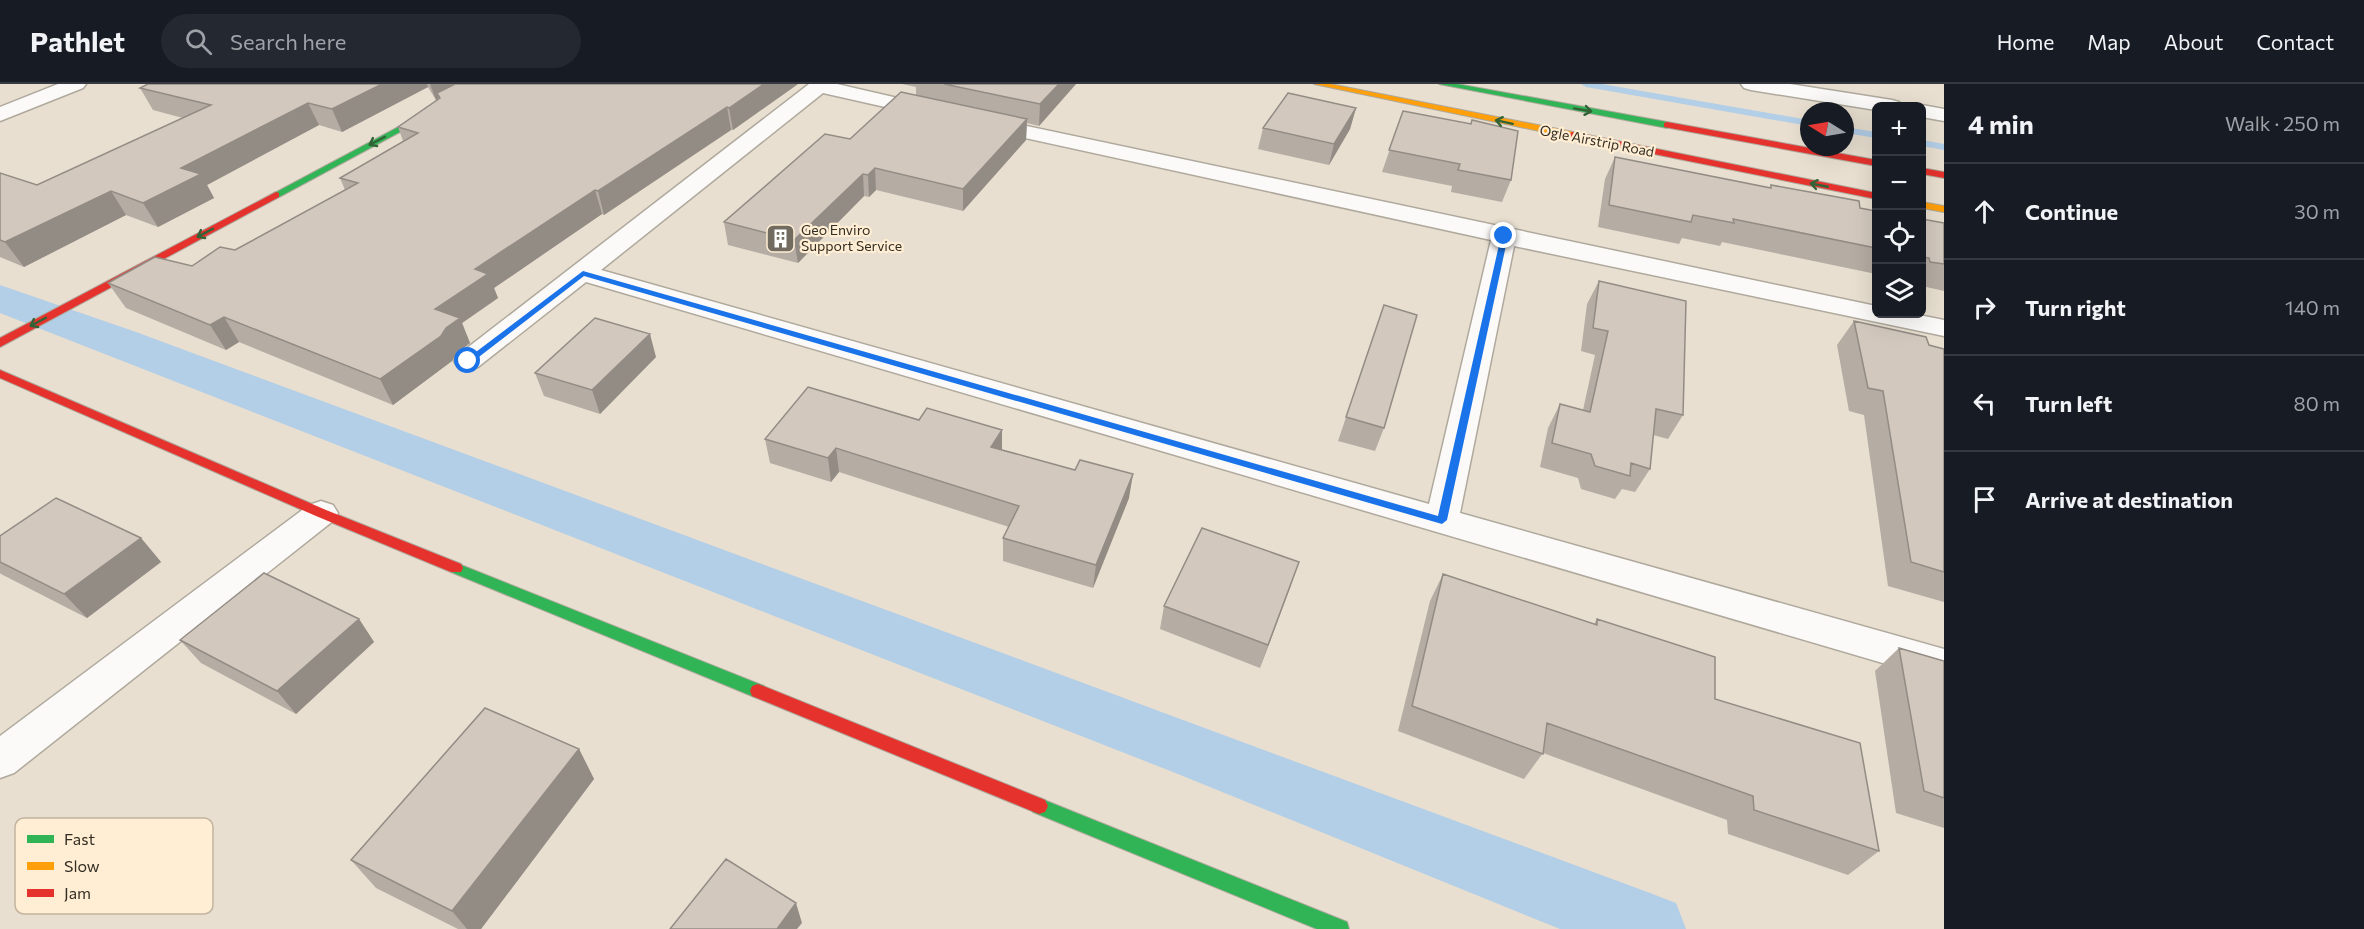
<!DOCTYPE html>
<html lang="en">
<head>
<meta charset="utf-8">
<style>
  body { margin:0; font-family:Commissioner,sans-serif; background:#242831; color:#f1f3f6 }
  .controls { position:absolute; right:18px; top:18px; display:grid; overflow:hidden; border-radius:9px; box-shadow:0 6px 24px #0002 }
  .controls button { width:54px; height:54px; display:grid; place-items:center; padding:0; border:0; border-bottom:2px solid #363941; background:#171b24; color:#f1f3f6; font:30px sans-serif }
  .compass { position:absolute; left:1800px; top:18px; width:54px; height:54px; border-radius:50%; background:#171b24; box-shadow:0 6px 24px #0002; rotate:281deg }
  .stop { position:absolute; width:18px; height:18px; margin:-14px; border:4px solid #1a73e8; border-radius:50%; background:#fff }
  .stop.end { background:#1a73e8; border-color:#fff; box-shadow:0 2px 6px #0008 }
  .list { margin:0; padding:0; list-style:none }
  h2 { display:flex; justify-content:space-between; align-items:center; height:78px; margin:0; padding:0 24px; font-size:26px }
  h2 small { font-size:20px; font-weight:400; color:#9ea1a6 }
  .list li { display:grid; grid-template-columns:39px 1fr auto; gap:18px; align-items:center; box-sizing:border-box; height:96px; padding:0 24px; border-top:2px solid #363941 }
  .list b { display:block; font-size:22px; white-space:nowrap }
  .list em { font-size:20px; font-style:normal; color:#9ea1a6 }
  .icon { flex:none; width:33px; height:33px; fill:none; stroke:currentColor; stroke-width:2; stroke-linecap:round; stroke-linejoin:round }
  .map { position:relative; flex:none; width:1944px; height:845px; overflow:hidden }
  header { display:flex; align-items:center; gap:36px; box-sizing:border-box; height:84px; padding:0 30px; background:#171b24; border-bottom:2px solid #363941 }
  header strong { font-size:28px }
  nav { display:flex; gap:33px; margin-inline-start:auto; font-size:21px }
  .search { width:420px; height:54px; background:#242831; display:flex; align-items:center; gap:15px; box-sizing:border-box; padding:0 21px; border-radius:33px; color:#9ea1a6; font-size:22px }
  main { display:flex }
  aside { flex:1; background:#171b24 }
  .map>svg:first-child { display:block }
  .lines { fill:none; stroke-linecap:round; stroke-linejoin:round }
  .stream { fill:#b3cee7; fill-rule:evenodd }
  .canal { fill:#b3cee7; fill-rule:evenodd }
  .street-casing { stroke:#afa99d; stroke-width:3 }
  .fast-casing { stroke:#afa99d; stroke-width:2 }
  .slow-casing { stroke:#afa99d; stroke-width:2 }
  .jam-casing { stroke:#afa99d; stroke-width:2 }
  .street { fill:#fcfaf8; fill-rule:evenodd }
  .fast { fill:#30b455; fill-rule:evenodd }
  .slow { fill:#ff9f0a; fill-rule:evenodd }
  .jam { fill:#e5322d; fill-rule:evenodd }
  .wall { fill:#b5aca3 }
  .shaded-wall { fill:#938c85 }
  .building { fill:#d2c8be; stroke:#938c85; stroke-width:1.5 }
  .oneway { stroke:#326337 }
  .route { fill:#1a73e8 }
  .labels { text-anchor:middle; stroke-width:4.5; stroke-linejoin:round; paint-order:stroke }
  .far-street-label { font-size:14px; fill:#332d23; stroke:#ffeed3 }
  .far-poi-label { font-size:14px; fill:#332d23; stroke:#ffeed3; text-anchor:start }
  .key { fill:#ffeed3; stroke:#c2b49e; stroke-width:1.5 }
  .key-label { font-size:16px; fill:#332d23 }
</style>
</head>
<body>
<header>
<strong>Pathlet</strong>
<div class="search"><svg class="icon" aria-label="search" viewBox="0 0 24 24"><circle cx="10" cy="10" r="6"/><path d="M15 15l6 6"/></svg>Search here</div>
<nav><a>Home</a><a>Map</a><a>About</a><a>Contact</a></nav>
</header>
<main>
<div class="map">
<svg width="1944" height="845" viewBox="0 0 1944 845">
  <rect width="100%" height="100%" fill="#e8dfd0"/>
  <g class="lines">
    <path class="stream" d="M1581 0H1602L1809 36V42L1586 3Z
      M1845 43 1876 48V54L1845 49Z
      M1922 56 1944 60V66L1922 62Z"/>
    <path class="canal" d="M0 201 136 248 1650 809 1676 819 1686 845H1560L1173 688 0 229Z"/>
    <defs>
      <path id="street" d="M58 0H86L83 4 0 37V23Z
        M809 0H837L941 24 945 28 941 32 934 34 823 9 601 186 1429 420 1491 156 984 45 976 44 973 39 976 34 984 33 1876 222V230H1914L1944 236V252L1514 162 1460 429 1944 565V597L586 198 478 283 468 286 458 283 454 277 458 271Z
        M1741 0H1790L1892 16 1899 18 1902 22H1876V26L1751 6 1744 4Z
        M1922 21 1944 25V37L1922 33V22H1915Z
        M321 417 333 421 338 429 333 437 14 689 0 694V652L309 421Z"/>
      <path id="fast" d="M479 0H489L279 113 271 111Z
        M1439 0H1457L1667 38 1671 41 1667 44Z
        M456 479 764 602 766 607 764 612 758 614 752 612 451 488 449 484 451 480Z
        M1039 714 1347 838 1349 845H1317L1033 728 1030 722 1033 716Z"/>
      <path id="slow" d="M1314 0H1330L1573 48 1577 51 1573 54Z
        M1922 118 1944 122V128L1922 124Z"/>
      <path id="jam" d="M1667 38 1876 76V82L1664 43V39Z
        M1573 48 1876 109V115L1570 53V49Z
        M1922 84 1944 88V94L1922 90Z
        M276 108 279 109V113L0 263V254Z
        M0 286 326 426 461 480 463 484 461 488H451L316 432 0 294Z
        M758 600 1045 716 1048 722 1045 728 1039 730 752 612 750 607 752 602Z"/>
    </defs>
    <use href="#street" class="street-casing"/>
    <use href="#fast" class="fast-casing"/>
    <use href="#slow" class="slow-casing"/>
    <use href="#jam" class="jam-casing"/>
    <use href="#street" class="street"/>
    <use href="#fast" class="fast"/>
    <use href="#slow" class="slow"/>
    <use href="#jam" class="jam"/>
  </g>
  <path class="wall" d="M148 0H798L733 46H731L604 131 602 130 494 204 498 214 462 239 470 259 457 269 452 277 393 321 239 258 226 266 126 224 108 199 192 182 235 166 345 106 340 94 403 57 398 43 439 15V14L436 16 428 3 342 48 319 41 207 101 214 114 158 143 126 131 24 183 0 173V89L37 101 183 34 153 26 140 4Z
    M902 0H1076L1039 42 1027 39 1026 56 963 127 876 106 869 113 864 112 798 179 728 161 724 138 916 11V3Z
    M1356 24 1350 45 1329 81 1258 65 1263 44Z
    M1403 27 1511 96 1502 118 1451 108 1452 102 1382 88Z
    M1615 73 1769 104 1771 101 1860 124 1876 127V190L1722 158 1720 162 1682 154 1679 160 1598 143 1605 95Z
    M1922 135 1944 139V207L1922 202Z
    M1599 197 1683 331 1668 355 1653 351 1650 385 1635 408 1622 405 1615 415 1581 405 1578 394 1540 383 1548 344 1560 320 1583 326 1595 271 1581 267 1587 220Z
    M1384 221V344L1375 367 1338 357Z
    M1854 237 1929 261 1944 265V518L1888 502 1864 331 1849 327 1837 261Z
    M656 273 600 330 544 312 535 289Z
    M919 336 1002 346V366L1129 414 1093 504 1003 477V454L1009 443 839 388 831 398 770 379 765 355Z
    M0 452 141 454 161 478 87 534 1 490 0 489Z
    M1443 490 1594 540 1597 535 1715 615 1879 767 1848 791 1728 750 1727 736 1543 669 1524 695 1398 647 1430 517Z
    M1291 501 1260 584 1160 545 1164 522Z
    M359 535 374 558 296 630 201 579 180 556Z
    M1899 564 1944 577V744L1896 729 1875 587Z
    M579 665 594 695 481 845H458L376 804 351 776Z"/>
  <path class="shaded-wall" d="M382 0H427L428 3 342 48 332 25Z
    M430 0H465L437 9 439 14 436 16Z
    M764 0H798L733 46 729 24Z
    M1059 0H1076L1039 42 1040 20Z
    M308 19 319 41 207 101 214 114 158 143 143 119 181 84Z
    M727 23 731 46 604 131 598 107Z
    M1356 24 1350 45 1329 81 1334 60Z
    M1027 35 1026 56 963 127V105Z
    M875 84 876 106 869 113 868 91Z
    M863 90 864 112 798 179 794 156Z
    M595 106 602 130 494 204 498 214 462 239 470 259 457 269 452 277 393 321 380 295 435 225 475 185Z
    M111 107 126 131 24 183 5 158Z
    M224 233 239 258 226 266 210 241Z
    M650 250 656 273 600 330 592 306Z
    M1002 346V369L991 363Z
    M836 364 839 388 831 398 828 374Z
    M1133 390 1129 414 1093 504 1096 481Z
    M141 454 161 478 87 534 64 510Z
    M1299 478 1291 501 1260 584 1268 561Z
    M359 535 374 558 296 630 277 607Z
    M579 665 594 695 481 845H467L452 827Z
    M796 819 802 839 797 845H777Z"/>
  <path class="building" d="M148 0H382L332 25 308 19 181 84 201 90 143 119 111 107 5 158 0 156V89L37 101 211 21 140 4Z
    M455 0H764L729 24 727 23 598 107 595 106 475 185 488 190 435 225 460 234 446 244 441 252 380 295 224 233 210 241 108 199 155 173 192 182 220 163 235 166 358 99 340 94 418 49 398 43 440 14 437 9Z
    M944 0H1059L1040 20Z
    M901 8 1027 35 963 105 875 84 868 91 863 90 794 156 724 138 825 50 850 55Z
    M1288 9 1356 24 1334 60 1263 44Z
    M1403 27 1471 40 1472 36 1518 47 1511 96 1458 86 1460 80 1389 66Z
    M1615 73 1771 104V101L1859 117 1860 124 1876 127V164L1733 135 1734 139 1693 131 1691 138 1609 121Z
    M1922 135 1944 139V180L1930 178 1929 174 1922 173Z
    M1599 197 1686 217 1683 331 1656 325 1650 385 1631 379 1630 392 1595 382 1591 370 1552 359 1560 320 1590 328 1608 247 1593 244Z
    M1384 221 1417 231 1384 344 1346 333Z
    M595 234 650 250 592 306 535 289Z
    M1854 237 1926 253 1929 261 1944 265V488L1911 478 1883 307 1868 304Z
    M808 303 919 336 927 324 1002 346 991 363 1075 386 1080 376 1133 390 1096 481 1003 454 1019 422 836 364 828 374 765 355Z
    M56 414 141 454 64 510 0 478V452Z
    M1202 444 1299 478 1268 561 1164 522Z
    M264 489 359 535 277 607 180 556Z
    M1443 490 1597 541V535L1715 573V615L1860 659 1879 767 1754 726 1753 712 1547 639 1543 670 1412 622Z
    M1899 564 1944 577V714L1924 707Z
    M485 624 579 665 452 827 351 776Z
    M726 775 796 819 777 845H670Z"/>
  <defs><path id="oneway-shaft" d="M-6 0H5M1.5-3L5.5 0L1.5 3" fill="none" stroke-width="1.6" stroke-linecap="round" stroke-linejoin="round" transform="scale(1.5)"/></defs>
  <g class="oneway">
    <use href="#oneway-shaft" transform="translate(1583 26) rotate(10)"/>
    <use href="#oneway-shaft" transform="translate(1504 38) rotate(-168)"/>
    <use href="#oneway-shaft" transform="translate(377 57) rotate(152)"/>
    <use href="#oneway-shaft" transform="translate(1819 101) rotate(-169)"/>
    <use href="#oneway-shaft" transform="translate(205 149) rotate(152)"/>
    <use href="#oneway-shaft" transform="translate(38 238) rotate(152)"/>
  </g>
  <path class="route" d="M1504 150 1508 152 1447 436 1442 440 584 192 471 279 464 277 583 187 1438 432 1501 152Z"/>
  <defs>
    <symbol id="building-square" viewBox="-11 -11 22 22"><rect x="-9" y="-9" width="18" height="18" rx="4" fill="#726b60" stroke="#ffeed3"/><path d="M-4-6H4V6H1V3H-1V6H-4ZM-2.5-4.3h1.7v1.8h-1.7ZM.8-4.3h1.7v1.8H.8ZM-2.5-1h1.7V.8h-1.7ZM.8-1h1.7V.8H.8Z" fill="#fff"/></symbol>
  </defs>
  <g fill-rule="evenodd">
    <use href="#building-square" x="764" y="138" width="33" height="33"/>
  </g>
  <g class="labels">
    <g class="far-street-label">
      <text transform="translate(1597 57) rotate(11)" y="5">Ogle Airstrip Road</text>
    </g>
    <g class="far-poi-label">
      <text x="801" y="151">Geo Enviro<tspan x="801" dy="16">Support Service</tspan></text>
    </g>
  </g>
  <rect x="15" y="734" width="198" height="96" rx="9" class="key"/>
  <rect x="27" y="751" width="27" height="8" fill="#30b455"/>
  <rect x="27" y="778" width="27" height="8" fill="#ff9f0a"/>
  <rect x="27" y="805" width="27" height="8" fill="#e5322d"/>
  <g class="key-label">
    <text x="64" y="761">Fast</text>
    <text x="64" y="788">Slow</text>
    <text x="64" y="815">Jam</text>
  </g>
</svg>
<div class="controls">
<button>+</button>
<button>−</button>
<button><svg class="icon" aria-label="locate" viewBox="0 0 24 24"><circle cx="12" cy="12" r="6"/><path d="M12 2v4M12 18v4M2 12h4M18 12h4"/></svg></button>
<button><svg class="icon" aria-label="layers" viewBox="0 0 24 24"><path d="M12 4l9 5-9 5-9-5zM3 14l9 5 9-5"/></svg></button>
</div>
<svg class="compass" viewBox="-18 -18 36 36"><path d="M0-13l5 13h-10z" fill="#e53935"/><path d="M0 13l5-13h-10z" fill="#9ea1a6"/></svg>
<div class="stop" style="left:468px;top:277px"></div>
<div class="stop end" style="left:1504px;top:152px"></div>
</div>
<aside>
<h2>4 min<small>Walk · 250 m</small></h2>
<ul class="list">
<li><svg class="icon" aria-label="ahead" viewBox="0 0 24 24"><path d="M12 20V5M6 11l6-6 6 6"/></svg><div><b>Continue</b></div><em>30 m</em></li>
<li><svg class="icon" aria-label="right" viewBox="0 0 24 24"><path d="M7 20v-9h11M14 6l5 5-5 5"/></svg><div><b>Turn right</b></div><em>140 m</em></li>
<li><svg class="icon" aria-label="left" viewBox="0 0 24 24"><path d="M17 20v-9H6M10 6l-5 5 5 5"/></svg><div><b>Turn left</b></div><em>80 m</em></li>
<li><svg class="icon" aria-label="arrive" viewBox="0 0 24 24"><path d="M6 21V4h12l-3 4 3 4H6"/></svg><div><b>Arrive at destination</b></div></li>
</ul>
</aside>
</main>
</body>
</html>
